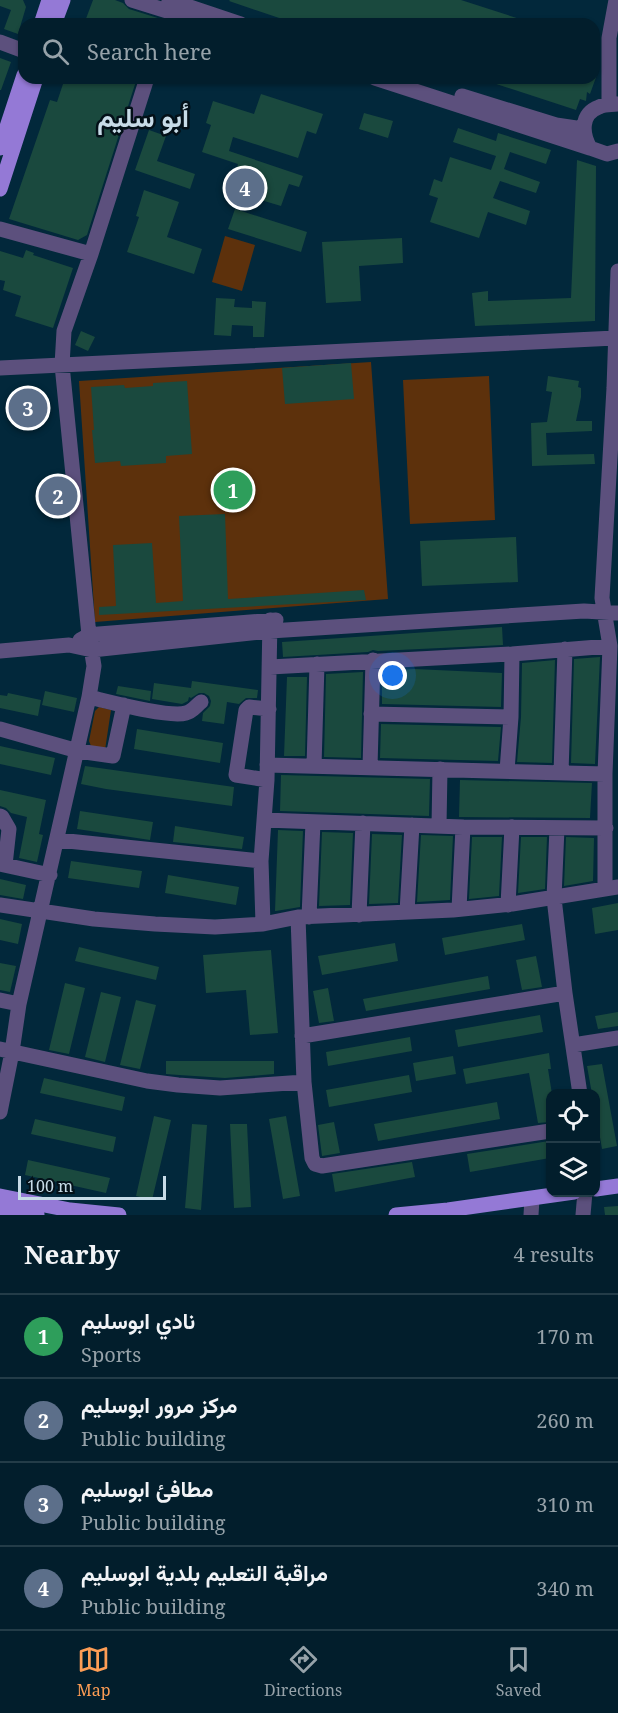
<!DOCTYPE html>
<html lang="en">
<head>
<meta charset="utf-8">
<style>
  body { margin:0; font-family:"Noto Serif",Vazirmatn,serif; background:#0c2734; color:#f1f3f6 }
  .controls { position:absolute; right:18px; bottom:18px; display:grid; overflow:hidden; border-radius:12px; box-shadow:0 2px 4px #0004 }
  .controls button { width:54px; height:54px; display:grid; place-items:center; padding:0; border:0; border-bottom:2px solid #233c48; background:#021e2c; color:#f1f3f6; font:30px sans-serif }
  .scale { position:absolute; left:18px; bottom:15px; width:148px; box-sizing:border-box; padding-left:6px; border:3px solid #c7dbe7; border-top:0; font-size:16px; line-height:21px; white-space:nowrap; color:#c7dbe7; -webkit-text-stroke:4px #031018; paint-order:stroke }
  .you { position:absolute; left:393px; top:676px; width:21px; height:21px; margin:-15px; border:4px solid #fff; border-radius:50%; background:#1a73e8; box-shadow:0 0 0 9px #1a73e833 }
  .badge { display:grid; place-items:center; width:39px; height:39px; border-radius:50%; background:#fd9d55; color:#fff; font-size:20px; font-weight:700 }
  .pin { position:absolute; translate:-50% -50%; border:3px solid #fff; box-shadow:0 2px 6px #0006 }
  .list { margin:0; padding:0; list-style:none }
  h2 { display:flex; justify-content:space-between; align-items:center; height:78px; margin:0; padding:0 24px; font-size:26px }
  h2 small { font-size:20px; font-weight:400; color:#96a2a9 }
  .list li { display:grid; grid-template-columns:39px 1fr auto; gap:18px; align-items:center; box-sizing:border-box; height:84px; padding:0 24px; border-top:2px solid #233c48 }
  .list b { display:block; font-size:22px; white-space:nowrap }
  .list p { margin:0; font-size:20px; white-space:nowrap; color:#96a2a9 }
  .list em { font-size:20px; font-style:normal; color:#96a2a9 }
  .icon { flex:none; width:33px; height:33px; fill:none; stroke:currentColor; stroke-width:2; stroke-linecap:round; stroke-linejoin:round }
  .map { position:relative; flex:none; width:618px; height:1215px; overflow:hidden }
  .search { position:absolute; background:#021e2c; box-shadow:0 2px 4px #0004; left:18px; right:18px; top:18px; height:66px; display:flex; align-items:center; gap:15px; box-sizing:border-box; padding:0 21px; border-radius:18px; color:#96a2a9; font-size:22px }
  .sheet { height:414px; background:#021e2c }
  nav { display:flex; justify-content:space-around; align-items:center; box-sizing:border-box; height:84px; border-top:2px solid #233c48; background:#021e2c; font-size:16px; color:#96a2a9 }
  nav a { display:grid; justify-items:center; gap:3px }
  nav .on { color:#fd9d55 }
  .map>svg:first-child { display:block }
  .green { fill:#5d310c }
  .building { fill:#1a493e }
  .lines { fill:none; stroke-linecap:round; stroke-linejoin:round }
  .minor { stroke:#5c507d; stroke-width:15 }
  .major { stroke:#9479d6; stroke-width:15 }
  .labels { text-anchor:middle; stroke-width:5; stroke-linejoin:round; paint-order:stroke }
  .district-label { font-size:27px; font-weight:bold; fill:#c7dbe7; stroke:#031018 }
</style>
</head>
<body>
<div class="map">
<svg width="618" height="1215" viewBox="0 0 618 1215">
  <rect width="100%" height="100%" fill="#02283b"/>
  <path class="green" d="M225 236 255 245 242 291 212 282Z
    M371 362 388 599 95 622 79 381Z
    M489 376 495 520 410 524 403 380Z
    M99 707 111 710 105 750 91 746 89 741 95 711Z"/>
  <path class="building" d="M0 0H23L26 7 18 34 4 29 11 10 0 6Z
    M93 0H115L123 3 129 9 161 19 160 24H84Z
    M230 0H461L529 22V24H297L229 1Z
    M594 38 599 40V69L590 94 587 92 586 101 580 99 576 110 484 80V78H594Z
    M0 58 11 62 1 90H0Z
    M65 78H137L87 235 78 240 9 219 50 100 57 102Z
    M261 94 323 114 316 134 307 131 298 158 233 137 229 151 303 176 299 187 289 184 281 206 261 200V202L229 191 238 164 202 152 211 125 206 123 213 101 254 114Z
    M364 113 393 121 388 138 359 129Z
    M458 128 496 141 498 133 551 150 546 164 510 152 504 169 540 182 536 193 500 181 493 198 530 211 526 225 488 212 479 238 430 222 438 198 429 195 434 179 442 182 450 157 491 170 496 156 453 142Z
    M149 130 166 136 157 161 195 174 190 189 135 170Z
    M577 160 596 166 595 321 475 326 472 293 488 291V301L571 298Z
    M144 190 179 202 167 237 202 249 194 274 127 252 139 217 136 216Z
    M235 209 307 232 301 252 228 229Z
    M402 238 403 263 359 266 361 301 326 303 322 242Z
    M26 250 34 253 33 255 73 268 53 328 15 316 21 296 3 290 5 281 0 280V251L23 258Z
    M216 298 235 299 234 307 252 308V301L266 302 264 337H253V326L232 325 231 336 214 335Z
    M81 331 95 337 88 351 75 345Z
    M351 363 354 399 285 404 282 368Z
    M548 376 579 381 578 387 581 388V397L576 421H592V431L546 433 547 455 594 454 595 464 532 466 531 423 547 422 552 392 546 391Z
    M187 381 192 454 166 456V463L121 466 120 461 95 463 92 430H94L91 387 124 385 125 388 153 386V383Z
    M225 514 228 599 364 590 366 600 99 615V607L116 606 113 545 152 543 156 603 183 601 179 516Z
    M516 537 518 582 422 586 420 541Z
    M502 627 503 645 378 651 373 650 368 652 283 657 282 642Z
    M600 657 595 764 571 763 574 659Z
    M555 660 552 763 517 762 521 717 522 663Z
    M414 669 502 673 501 707 382 704V671Z
    M363 672 361 758 324 757 326 674Z
    M287 677H307L305 756H284Z
    M192 681 258 690 257 698H246L239 704 227 702 224 724 202 721 203 713 210 706 211 701 209 696 204 693H199L191 698 189 697 188 701 182 704 152 699 154 683 191 688Z
    M118 686 151 691 150 701 116 694Z
    M45 691 77 698 74 712 42 705Z
    M8 693 41 700 38 716 0 708V695L7 696Z
    M381 724 501 727 498 761 380 758Z
    M137 729 223 743 220 763 134 749Z
    M0 746 55 758 51 775 0 764Z
    M85 766 234 787 232 806 106 789 81 784Z
    M281 775 430 779 429 816 280 811Z
    M460 780 592 783 590 818 459 817Z
    M0 790 46 800 39 834 43 835 37 862 19 858 27 817 11 813 6 808 0 806Z
    M80 811 153 822 150 840 77 829Z
    M175 826 244 837 242 849 173 842Z
    M278 830 303 831 300 907 276 911H275Z
    M322 832 353 833 350 905 319 906Z
    M372 834 402 835 398 903 369 904Z
    M421 835 453 836 450 900 417 902Z
    M472 837H502L499 896 469 899Z
    M521 837H547L545 889 518 893Z
    M566 837 594 838 593 881 564 886Z
    M71 861 142 871 139 888 68 878Z
    M168 875 239 887 236 905 165 893Z
    M0 879 26 885 23 899 0 895Z
    M618 903V930L595 934 592 908Z
    M0 919 22 924 18 944 0 940Z
    M522 924 525 940 445 955 442 938Z
    M395 943 398 961 322 975 318 956Z
    M79 947 159 967 156 980 75 961Z
    M271 950 278 1033 250 1035 246 990 206 993 203 955Z
    M536 956 542 987 522 990 516 960Z
    M0 963 16 966 10 992 0 990Z
    M488 976 490 989 366 1011 363 999Z
    M65 983 85 988 69 1054 49 1050Z
    M328 988 334 1021 319 1023 313 991Z
    M101 992 121 997 105 1062 85 1057Z
    M136 1000 156 1005 140 1069 120 1065Z
    M618 1012V1026L598 1029 595 1016Z
    M540 1015 543 1032 458 1047 455 1030Z
    M410 1037 412 1051 328 1066 326 1052Z
    M549 1053 551 1069H548L552 1094H550V1122L538 1123 529 1073 466 1084 463 1069Z
    M453 1056 456 1074 416 1081 413 1063Z
    M166 1061H274V1074L225 1078 179 1075 166 1074Z
    M602 1064 617 1146 602 1149 596 1114V1094H592L587 1066Z
    M409 1075 412 1092 329 1107 326 1090Z
    M44 1078 125 1097 122 1111 40 1093Z
    M497 1102 500 1119 378 1141 374 1124Z
    M154 1116 171 1120 152 1200 136 1196Z
    M286 1116 300 1196 283 1199 269 1119Z
    M35 1119 116 1137 113 1152 31 1134Z
    M334 1122 340 1153 322 1156 318 1125Z
    M192 1124 207 1125 201 1210 185 1208Z
    M230 1124H247L251 1207 234 1208Z
    M549 1141 550 1158 470 1172 467 1154Z
    M28 1160 110 1178 106 1193 25 1175Z
    M412 1162 415 1177 335 1192 332 1174Z
    M618 1206V1215H605L604 1207Z"/>
  <g class="lines">
    <path class="minor" d="M132 0 209 24
      M169 0 241 24
      M0 42 24 51
      M375 78 590 148
      M462 96 556 125 583 129
      M609 104V38L616 0
      M618 104C611 105 605 104 599 107 580 114 582 134 590 148L607 154 618 151
      M0 229 91 254
      M0 368 615 338
      M80 640 89 635 99 634 276 620
      M0 651 69 645 92 650 270 631 584 611 618 613
      M270 667 512 654 610 646
      M89 697C110 702 169 718 186 713 192 712 196 706 201 702
      M371 714 511 717
      M0 729 78 751 113 756 124 705
      M267 765 605 774
      M314 766 317 664
      M370 767 373 660
      M507 771 511 717 512 654
      M561 773 565 649
      M267 780 236 775 246 710 249 707 269 709
      M0 816 2 817 9 829 5 865
      M264 820 463 827 606 828
      M439 826 440 769
      M557 828 554 898 565 993 580 1094
      M58 840 261 861
      M0 864 50 875
      M605 889V774L610 646 602 598 614 388 618 271
      M0 905 94 919 155 924 215 927 263 924 298 917 453 910 512 904 618 887
      M508 905 512 827
      M459 909 463 827
      M407 912 412 825
      M359 915 363 823
      M309 917 313 822
      M263 924 261 861 267 780 270 620
      M0 1000 19 1004
      M302 1036 565 993
      M573 1045 618 1038
      M0 1049 147 1081 178 1085 220 1088 304 1082 298 917
      M304 1082 312 1158 315 1164 322 1166 550 1131
      M0 1112 12 1052 19 1004 89 697 94 666 89 635 62 365 64 331 91 254 147 78
      M531 1215 532 1199
      M583 1215 585 1192"/>
    <path class="major" d="M41 24 49 0
      M54 24 63 0
      M0 148 24 75
      M0 189 36 78
      M596 1189 618 1186
      M0 1196 70 1210 119 1215
      M0 1209 37 1215
      M396 1215 448 1210 574 1192"/>
  </g>
  <g class="labels">
    <g class="district-label">
      <text x="143" y="127">أبو سليم</text>
    </g>
  </g>
</svg>
<div class="controls">
<button><svg class="icon" aria-label="locate" viewBox="0 0 24 24"><circle cx="12" cy="12" r="6"/><path d="M12 2v4M12 18v4M2 12h4M18 12h4"/></svg></button>
<button><svg class="icon" aria-label="layers" viewBox="0 0 24 24"><path d="M12 4l9 5-9 5-9-5zM3 14l9 5 9-5"/></svg></button>
</div>
<div class="scale">100 m</div>
<div class="you"></div>
<div class="pin badge" style="left:233px;top:490px;background:#2e9e5b">1</div>
<div class="pin badge" style="left:58px;top:496px;background:#5c6f8a">2</div>
<div class="pin badge" style="left:28px;top:408px;background:#5c6f8a">3</div>
<div class="pin badge" style="left:245px;top:188px;background:#5c6f8a">4</div>
<div class="search"><svg class="icon" aria-label="search" viewBox="0 0 24 24"><circle cx="10" cy="10" r="6"/><path d="M15 15l6 6"/></svg>Search here</div>
</div>
<section class="sheet">
<h2>Nearby<small>4 results</small></h2>
<ul class="list">
<li><span class="badge" style="background:#2e9e5b">1</span><div><b>نادي ابوسليم</b><p>Sports</p></div><em>170 m</em></li>
<li><span class="badge" style="background:#5c6f8a">2</span><div><b>مركز مرور ابوسليم</b><p>Public building</p></div><em>260 m</em></li>
<li><span class="badge" style="background:#5c6f8a">3</span><div><b>مطافئ ابوسليم</b><p>Public building</p></div><em>310 m</em></li>
<li><span class="badge" style="background:#5c6f8a">4</span><div><b>مراقبة التعليم بلدية ابوسليم</b><p>Public building</p></div><em>340 m</em></li>
</ul>
</section>
<nav>
<a class="on"><svg class="icon" aria-label="map" viewBox="0 0 24 24"><path d="M3 6l6-2 6 2 6-2v14l-6 2-6-2-6 2zM9 4v14M15 6v14"/></svg>Map</a>
<a><svg class="icon" aria-label="directions" viewBox="0 0 24 24"><path d="M12 3l9 9-9 9-9-9zM9 14v-3h6M13 9l2 2-2 2"/></svg>Directions</a>
<a><svg class="icon" aria-label="saved" viewBox="0 0 24 24"><path d="M7 4h10v16l-5-4-5 4z"/></svg>Saved</a>
</nav>
</body>
</html>
